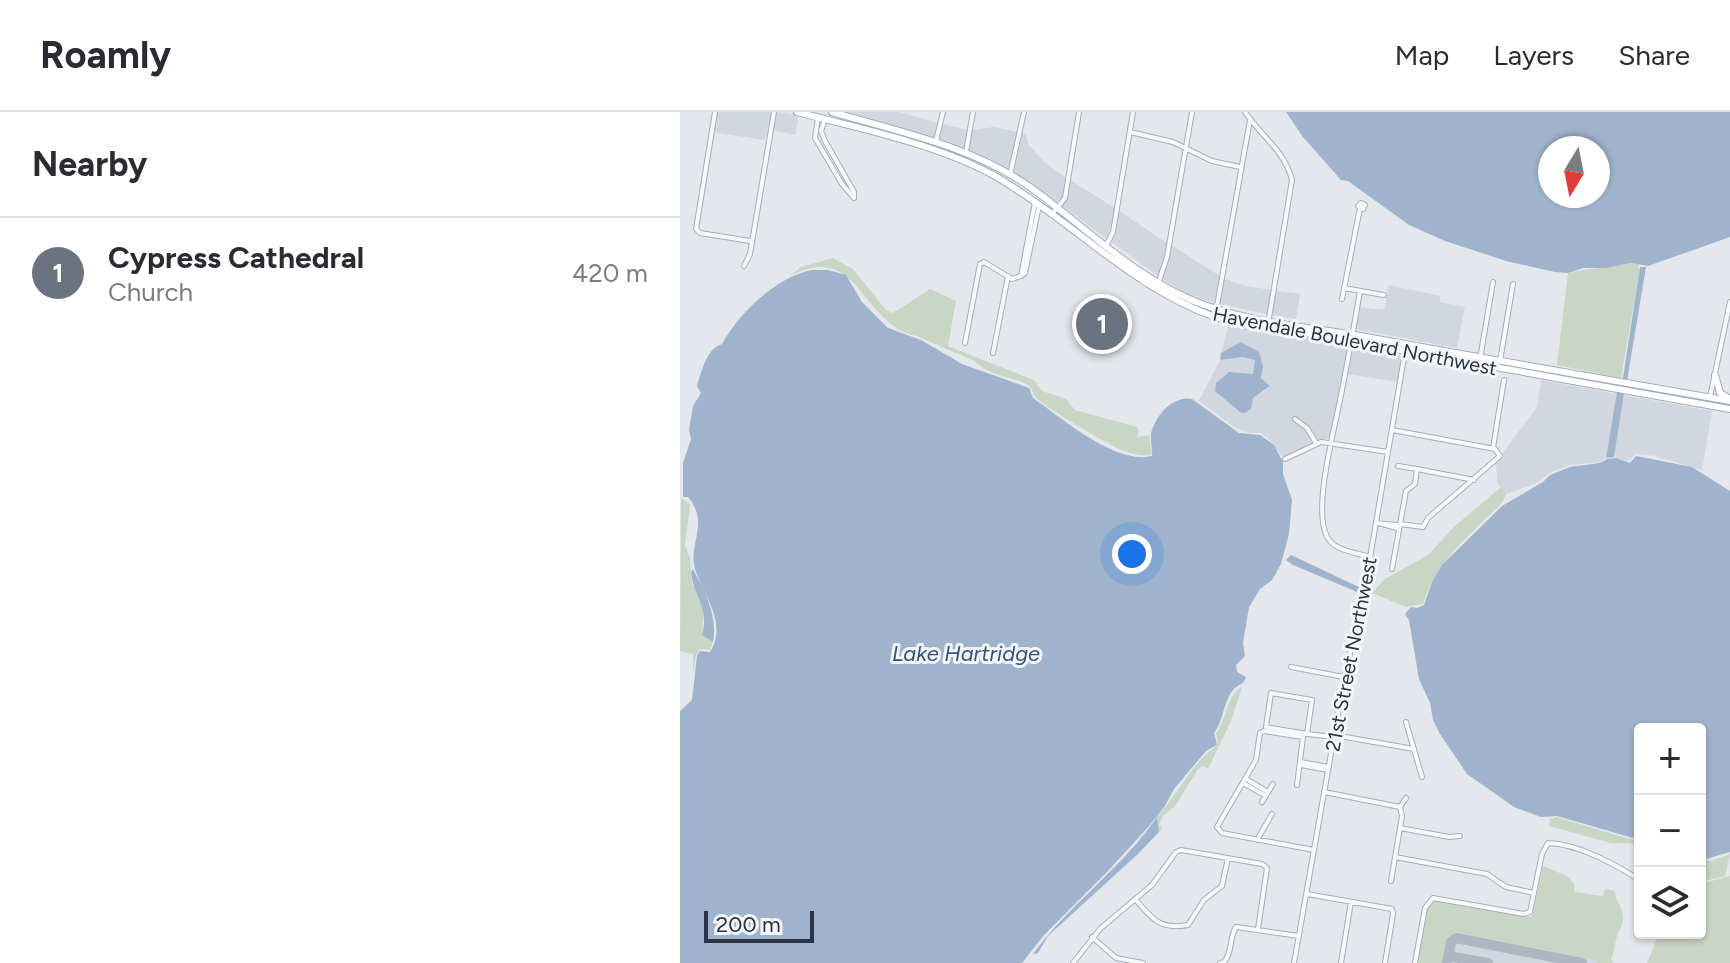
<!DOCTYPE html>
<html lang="en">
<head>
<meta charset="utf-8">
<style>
  body { margin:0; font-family:Figtree,sans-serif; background:#f2f2f3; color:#2b2b33 }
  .controls { position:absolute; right:24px; bottom:24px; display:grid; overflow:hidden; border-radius:8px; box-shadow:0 2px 6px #0004 }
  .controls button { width:72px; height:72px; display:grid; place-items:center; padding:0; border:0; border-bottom:2px solid #e1e1e2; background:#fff; color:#2b2b33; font:40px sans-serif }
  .compass { position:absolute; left:858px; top:24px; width:72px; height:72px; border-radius:50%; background:#fff; box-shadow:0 2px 6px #0004; rotate:190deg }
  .scale { position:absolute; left:24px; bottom:20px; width:110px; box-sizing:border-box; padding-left:8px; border:4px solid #2b3445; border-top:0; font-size:22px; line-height:28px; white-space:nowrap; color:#2b3445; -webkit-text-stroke:6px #f4f6f9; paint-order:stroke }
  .you { position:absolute; left:452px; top:442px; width:28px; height:28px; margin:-20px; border:6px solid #fff; border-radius:50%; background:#1a73e8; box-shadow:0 0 0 12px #1a73e833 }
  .badge { display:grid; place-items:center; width:52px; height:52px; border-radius:50%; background:#d1495b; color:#fff; font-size:26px; font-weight:700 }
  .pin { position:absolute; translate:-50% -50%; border:4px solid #fff; box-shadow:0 2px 8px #0006 }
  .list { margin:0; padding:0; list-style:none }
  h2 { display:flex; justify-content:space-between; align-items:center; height:104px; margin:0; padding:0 32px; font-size:34px }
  h2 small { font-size:26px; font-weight:400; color:#7c7c81 }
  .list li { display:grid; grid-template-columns:52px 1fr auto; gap:24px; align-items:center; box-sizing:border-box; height:112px; padding:0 32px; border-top:2px solid #e1e1e2 }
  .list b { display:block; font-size:30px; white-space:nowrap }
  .list p { margin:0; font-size:26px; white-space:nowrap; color:#7c7c81 }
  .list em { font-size:26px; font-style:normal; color:#7c7c81 }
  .icon { flex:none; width:44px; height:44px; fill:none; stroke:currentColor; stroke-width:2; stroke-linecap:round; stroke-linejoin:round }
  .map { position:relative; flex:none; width:1050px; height:851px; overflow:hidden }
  header { display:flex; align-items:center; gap:48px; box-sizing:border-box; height:112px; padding:0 40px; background:#fff; border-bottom:2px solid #e1e1e2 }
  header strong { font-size:38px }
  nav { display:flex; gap:44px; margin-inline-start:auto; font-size:28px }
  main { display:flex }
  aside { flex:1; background:#fff }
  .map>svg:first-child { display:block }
  .built { fill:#d2d6de }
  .green { fill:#c9d6c5 }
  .water { fill:#9fb4cc; fill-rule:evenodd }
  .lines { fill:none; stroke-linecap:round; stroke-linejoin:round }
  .taxiway { stroke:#b0b6c1; stroke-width:10 }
  .minor-casing { stroke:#a9aeb7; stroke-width:6 }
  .major-casing { stroke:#a3abb8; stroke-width:8 }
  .minor { stroke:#f7f8fa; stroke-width:4 }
  .major { stroke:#fff; stroke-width:6 }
  .labels { text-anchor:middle; stroke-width:6; stroke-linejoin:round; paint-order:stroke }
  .street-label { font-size:20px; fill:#2b3445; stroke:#f4f6f9 }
  .water-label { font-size:22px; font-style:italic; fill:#34527a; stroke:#f4f6f9 }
</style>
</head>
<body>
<header>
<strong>Roamly</strong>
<nav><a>Map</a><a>Layers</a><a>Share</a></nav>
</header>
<main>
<aside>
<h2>Nearby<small></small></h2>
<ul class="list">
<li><span class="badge" style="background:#6b7280">1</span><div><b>Cypress Cathedral</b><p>Church</p></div><em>420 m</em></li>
</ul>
</aside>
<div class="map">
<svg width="1050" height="851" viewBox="0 0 1050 851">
  <rect width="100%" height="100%" fill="#e4e7ec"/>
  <path class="built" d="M37 0H92L85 28 37 21 34 18Z
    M96 0 119 3 115 23 92 18Z
    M164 0H219L258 11 255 26Z
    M262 12 288 18 285 37 258 27Z
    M314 15 338 20 330 58 288 38 292 18Z
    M342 21 346 23 348 32 365 51 386 66 383 85 378 91 334 60Z
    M390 68 435 96 427 127 382 94 386 86Z
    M438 98 487 131 479 165 430 129 434 121Z
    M491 133 540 164 534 191 505 181 482 167Z
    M543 166 565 174 592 178 587 202 538 192Z
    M709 173 760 184V190L785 195 777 236 675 217 679 195 704 198Z
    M595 179 620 182 616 207 591 203Z
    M549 212 669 233 649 326 637 329 627 312 614 304 613 308 626 317 633 331 603 345 588 326 581 321H568L556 316 519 289 540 248 564 245 575 248 573 263 549 260 536 271 560 300 573 286 590 275 581 266 583 254 578 240 549 238 541 241Z
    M672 234 723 243 718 270 667 262Z
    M861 268 937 282 926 346 920 350 890 353 870 361 855 372 826 382 817 370 816 350 857 295Z
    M943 283 1032 299 1022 358 975 344 956 342 947 349 934 345Z
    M750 798 850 808 853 802 923 851H739Z"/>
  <path class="green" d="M153 146 173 157 206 198 213 201 250 177 276 189 268 234 354 268 362 279 386 287 395 298 457 315 459 319 457 325 469 323 472 342C461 345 452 342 442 338 428 333 365 295 355 285 353 282 352 277 350 275 340 265 310 266 293 248 276 241 259 234 242 226 235 223 225 222 218 217 177 191 171 133 110 164L121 155Z
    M951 151 959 152V162L941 266 877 253 888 161C909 156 930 156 951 151Z
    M821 375 826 382 823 390C790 424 758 446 743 492L726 495 692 481 705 467 748 443 774 415Z
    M1 386 10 392 5 434 10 446 12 473 19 480 24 498 22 523 33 530 30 538 20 537 16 543 13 562V542L0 539Z
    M562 575 551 609 528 657 523 654 518 657 495 694 483 704 479 713 483 715 479 720 477 705C494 688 517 643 538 634L536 621C547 607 546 584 562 575Z
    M876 705 960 730V732L931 731 869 714 870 707Z
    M1020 740 1025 748 1031 749 1050 742 1045 764 1020 770Z
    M863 754 887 764 894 771 895 780 923 784 925 777 935 779C936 788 938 789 941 797 947 811 938 817 936 828 934 835 935 839 931 847L934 851H916L920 849 770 823 765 851H737L746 798 754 788 762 787 852 805Z
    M1050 764V851H967L979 821 1010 823 1020 821V805L1026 787 1020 784V772Z"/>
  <path class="water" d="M606 0H1050V125L968 154 951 151 926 156H903L888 161 875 160 826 149 765 129 729 113 668 69 661 68 623 25ZM870 36H918V84H870Z
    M960 155H966L947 269 939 267 943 266Z
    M132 158H148L166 163 182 190 208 216 241 228 282 252 349 276 353 286C382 306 435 353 472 344 473 336 469 326 472 318 477 302 494 283 512 287L559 321 580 323 594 333 603 350V362L612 388 609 422 601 452 592 468 580 477 569 495 563 531 565 544 556 553 557 560 566 565C563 574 558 572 553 578 543 590 544 608 534 621L537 633 526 639 494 677 485 694 470 713 427 760 364 823 342 851H0V599L12 588 17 544 20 539 30 540C48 511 24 485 15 457 8 431 30 411 8 385H3V351L11 327 9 318 13 294 21 281 17 274C22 259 26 237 42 232 59 201 96 165 132 158Z
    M561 230 579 240 583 254 581 266 590 274 573 286 571 297 565 301 560 300 535 279 536 271 549 260 573 262 575 248 563 245 540 248 541 241Z
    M937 280 944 281 934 345 926 346Z
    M956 344 1012 355 1050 379V740L1026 747 1020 736V617H960V728L877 704 861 705 834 695 787 662 760 622 753 608 750 591 739 567 729 508 725 502 731 495 737 496 744 493 752 470 762 453 822 394 863 370 870 363 890 355 920 351 927 347 936 346 950 351Z
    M611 443 683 477 682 482 613 453 606 448Z
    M13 457C25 479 38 505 33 530L22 523C30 495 13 484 11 460Z
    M477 705 479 720 459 741 368 824 358 841 353 842C389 793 442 756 477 705Z"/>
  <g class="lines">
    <path class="taxiway" d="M769 840 773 845 808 851
      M767 851 771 830 776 826 902 851"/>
    <defs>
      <path id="minor" d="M35 0 16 117 20 121 70 129
        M565 0C581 24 605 39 612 68L588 212
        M138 5 135 26 162 72 174 86
        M145 7 141 19 145 29 174 80V86
        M450 20 493 30 532 49 560 55
        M256 29 263 0
        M286 40 293 0
        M330 63 344 0
        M681 91 685 93 683 97 678 94Z
        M372 102 385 86 399 0
        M426 134 433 120 453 0
        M64 154 70 142 94 0
        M341 164 355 90
        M341 164 345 161 359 94
        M478 172 487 145 512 0
        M664 176 704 183
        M680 179C674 214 668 248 661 283 656 313 629 405 650 429 658 439 678 441 690 445
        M662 187 680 96
        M535 205 570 8
        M285 231 300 152 304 150 332 167 341 164
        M313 241 328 164
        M820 249 833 172
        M799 253 813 170
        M1030 285 1050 190
        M615 307 627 316 636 331
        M712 318 815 337 820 344 748 406 743 415 720 412
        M813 336 824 268
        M605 347 641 330 708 340
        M737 357 794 368
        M696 411 717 413 718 415
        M702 412 717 416
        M712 457 726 379 735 372 737 357 718 354
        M611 555 664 565
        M591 581 632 588 627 622 586 615Z
        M726 610 742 665
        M627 622 654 625
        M654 623 734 637
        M621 650 649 655
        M621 653 648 658
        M566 667 588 680
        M563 671 586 684
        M617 673 623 625 584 619 580 621 576 648 537 715 542 721 634 738
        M644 680 720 695 722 704 711 769
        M582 690 593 672
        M720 695 726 686
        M720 716 769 725 780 724
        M577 728 592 702
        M715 745 807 762 826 775 854 781
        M627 782 712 797 713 802 705 851
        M456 788C472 807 480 818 508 813L524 788 542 774 548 746
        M412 825 436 846 463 851
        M393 851 421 816 472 773 496 740 501 738 582 752 587 756 578 817
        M540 851 544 850C553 840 549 825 556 815L619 824
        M614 851 665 562 683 487 725 240
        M661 851 671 790
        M735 851 745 796 753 786 844 802 850 800 862 742 868 731C899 732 934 752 960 768"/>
      <path id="major" d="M117 0C179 16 265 34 320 67 393 110 453 176 535 205L1050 297
        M152 0C220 20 291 34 350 75 403 113 453 164 514 189 567 211 629 215 686 225 807 247 928 268 1050 289
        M1035 263 1040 281 1050 287"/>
    </defs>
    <use href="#minor" class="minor-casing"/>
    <use href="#major" class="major-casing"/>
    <use href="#minor" class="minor"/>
    <use href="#major" class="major"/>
  </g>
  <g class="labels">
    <g class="street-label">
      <text transform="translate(675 229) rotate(11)" y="7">Havendale Boulevard Northwest</text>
      <text transform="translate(671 542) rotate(-79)" y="7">21st Street Northwest</text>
    </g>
    <g class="water-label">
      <text x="286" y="549">Lake Hartridge</text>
    </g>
  </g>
</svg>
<div class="controls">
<button>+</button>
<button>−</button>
<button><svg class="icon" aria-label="layers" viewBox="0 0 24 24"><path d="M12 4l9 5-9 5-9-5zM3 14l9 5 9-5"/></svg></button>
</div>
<svg class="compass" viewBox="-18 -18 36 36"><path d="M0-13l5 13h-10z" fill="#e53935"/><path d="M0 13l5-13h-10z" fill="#7c7c81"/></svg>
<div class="scale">200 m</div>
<div class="you"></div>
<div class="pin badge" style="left:422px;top:212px;background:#6b7280">1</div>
</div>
</main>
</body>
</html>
